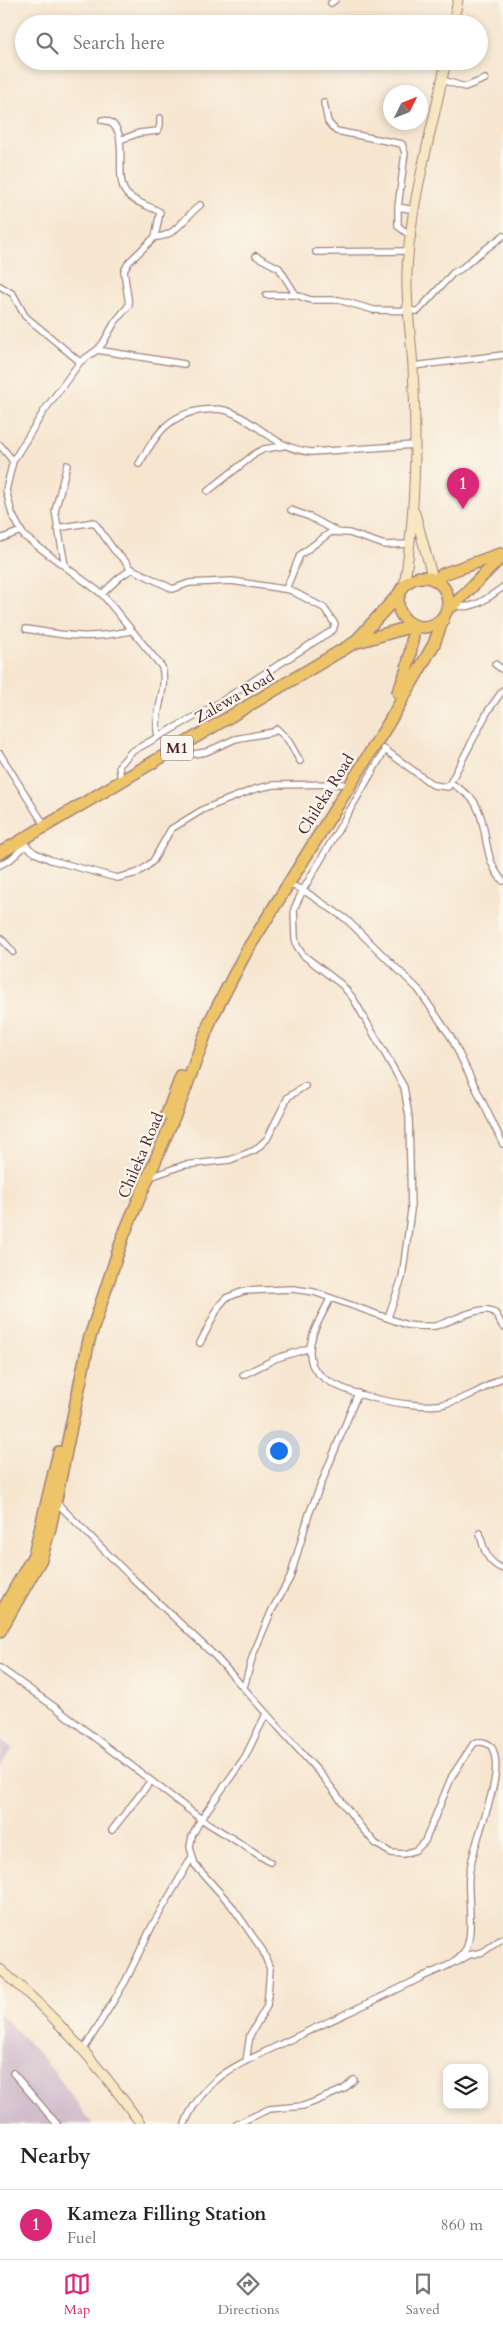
<!DOCTYPE html>
<html lang="en">
<head>
<meta charset="utf-8">
<style>
  body { margin:0; font-family:Cardo,serif; background:#f2f2f2; color:#222 }
  .controls { position:absolute; right:15px; bottom:15px; display:grid; overflow:hidden; border-radius:10px; box-shadow:0 2px 8px #0003 }
  .controls button { width:45px; height:45px; display:grid; place-items:center; padding:0; border:0; border-bottom:1px solid #e0e0e0; background:#fff; color:#222; font:25px sans-serif }
  .compass { position:absolute; left:383px; top:85px; width:45px; height:45px; border-radius:50%; background:#fff; box-shadow:0 2px 8px #0003; rotate:47deg }
  .you { position:absolute; left:278px; top:1450px; width:18px; height:18px; margin:-12px; border:4px solid #fff; border-radius:50%; background:#1a73e8; box-shadow:0 0 0 8px #1a73e833 }
  .badge { display:grid; place-items:center; width:32px; height:32px; border-radius:50%; background:#db2777; color:#fff; font-size:16px; font-weight:700 }
  .pin { position:absolute; translate:-50% -41px; filter:drop-shadow(0 1px 2px #0008) }
  .pin::after { content:''; position:absolute; top:26px; width:18px; height:15px; background:inherit; clip-path:polygon(0 0,100% 0,50% 100%) }
  .list { margin:0; padding:0; list-style:none }
  h2 { display:flex; justify-content:space-between; align-items:center; height:65px; margin:0; padding:0 20px; font-size:21px }
  h2 small { font-size:16px; font-weight:400; color:#767676 }
  .list li { display:grid; grid-template-columns:32px 1fr auto; gap:15px; align-items:center; box-sizing:border-box; height:70px; padding:0 20px; border-top:1px solid #e0e0e0 }
  .list b { display:block; font-size:19px; white-space:nowrap }
  .list p { margin:0; font-size:16px; white-space:nowrap; color:#767676 }
  .list em { font-size:16px; font-style:normal; color:#767676 }
  .icon { flex:none; width:28px; height:28px; fill:none; stroke:currentColor; stroke-width:2; stroke-linecap:round; stroke-linejoin:round }
  .map { position:relative; flex:none; width:503px; height:2124px; overflow:hidden }
  .search { position:absolute; background:#fff; box-shadow:0 2px 8px #0003; left:15px; right:15px; top:15px; height:55px; display:flex; align-items:center; gap:12px; box-sizing:border-box; padding:0 18px; border-radius:28px; color:#767676; font-size:19px }
  .sheet { height:135px; background:#fff }
  nav { display:flex; justify-content:space-around; align-items:center; box-sizing:border-box; height:70px; border-top:1px solid #e0e0e0; background:#fff; font-size:14px; color:#767676 }
  nav a { display:grid; justify-items:center; gap:2px }
  nav .on { color:#db2777 }
  .map>svg:first-child { display:block }
  .industrial { fill:#d1bdcc }
  .lines { fill:none; stroke-linecap:round; stroke-linejoin:round }
  .street-casing { stroke:#a0827e; stroke-width:8 }
  .secondary-casing { stroke:#a0827e; stroke-width:11 }
  .highway-casing { stroke:#a0827e; stroke-width:14 }
  .street { stroke:#fff; stroke-width:5.5 }
  .secondary { stroke:#f8e7c3; stroke-width:9 }
  .highway { stroke:#eec469; stroke-width:11 }
  .labels { text-anchor:middle; stroke-width:4.5; stroke-linejoin:round; paint-order:stroke }
  .shield { fill:#fbf7ec; stroke:#7f6065; stroke-width:1 }
  .shield-label { font-size:15px; font-weight:bold; fill:#4a1f2b }
  .street-label { font-size:16px; fill:#4a1f2b; stroke:#fbf7ec }
</style>
</head>
<body>
<div class="map">
<svg width="503" height="2124" viewBox="0 0 503 2124">
  <rect width="100%" height="100%" fill="#fbf7ec"/>
  <filter id="ink" filterUnits="userSpaceOnUse"><feTurbulence type="fractalNoise" baseFrequency=".02" numOctaves="2"/><feDisplacementMap in="SourceGraphic" scale="10" xChannelSelector="R" yChannelSelector="G"/><feConvolveMatrix kernelMatrix="1 2 1 2 8 2 1 2 1" color-interpolation-filters="sRGB"/></filter>
  <filter id="wash" filterUnits="userSpaceOnUse"><feTurbulence type="fractalNoise" baseFrequency=".0096" numOctaves="4" result="noise"/><feDisplacementMap in="SourceGraphic" scale="20" xChannelSelector="R" yChannelSelector="G"/><feGaussianBlur stdDeviation="1.12" result="paint"/><feColorMatrix in="noise" values="0 0 0 0 0 0 0 0 0 0 0 0 0 0 0 0 0 1.4 0 .05"/><feComposite in="paint" operator="in"/></filter>
  <g filter="url(#wash)">
    <rect width="100%" height="100%" fill="#f6e6d0"/>
    <path class="industrial" d="M0 1739 13 1749 0 1766Z
      M0 2013 45 2060 93 2124H0Z"/>
  </g>
  <g filter="url(#ink)">
    <g class="lines">
      <defs>
        <path id="street" d="M331 3 335 0
          M442 80 465 87 485 79
          M324 103 328 122 336 131 402 144 405 153 398 207 415 210
          M102 120C134 123 112 175 126 193 133 202 150 206 160 212L155 237 129 262 124 271 129 305 115 322 103 343 97 350 80 362 44 411 13 461 6 490 12 514 24 536 102 594 162 667C168 690 153 713 158 737
          M120 140 139 133 158 131 160 125V118
          M398 207V226L412 237
          M155 237C175 237 184 218 200 205
          M316 252 410 251
          M256 256 279 268 296 295
          M0 286 13 294 25 316 80 362
          M266 295H296L311 300H339L374 310 418 311 453 273 462 268 476 256 503 236
          M97 350 184 364
          M413 366 503 355
          M0 445 13 461
          M139 464C156 435 168 414 203 410 214 409 223 408 233 413 264 427 274 448 311 452L415 445
          M208 491 256 453 264 449 283 446
          M291 510 310 517 336 531
          M57 528 94 522 114 550 127 563 130 569
          M0 539 21 531
          M65 565 55 511 67 465
          M286 589 300 555 331 532 349 533 385 545 410 544
          M102 594 120 577 132 569 173 589 189 583 232 581 290 590 324 608 335 624 333 630 212 707 131 752 119 766 121 781
          M454 605C474 611 487 598 503 587
          M26 629C68 636 88 640 130 631
          M495 664 503 670
          M174 749 182 756 206 752 235 739 273 732 277 729 288 740 300 761
          M384 749 433 785 448 787 488 711 503 690
          M385 750 303 890 294 909 295 938 297 946 303 955 342 985 353 998 404 1087 409 1117 411 1210 402 1278 388 1317
          M0 754 45 826
          M451 783C458 788 467 793 473 800 490 825 481 858 503 881
          M20 841 35 853 51 860 117 878 137 873 146 867 153 861 171 829 204 809 255 789 273 785 343 784
          M0 865 11 859 26 845
          M288 884 303 890 346 919 418 989 451 1037 503 1144
          M0 937 13 952
          M150 1177 184 1165 230 1160 255 1150 267 1139 288 1097 305 1086
          M330 1299C321 1318 304 1341 312 1364 322 1393 416 1411 444 1404 466 1399 485 1388 503 1377
          M200 1343 219 1306 226 1298 244 1291 293 1289 314 1292 407 1325C417 1326 426 1327 435 1326 448 1323 481 1305 492 1311 497 1313 500 1322 503 1327
          M243 1375 277 1358 310 1348
          M56 1502 129 1575 215 1656 324 1778 361 1827 376 1844 391 1853 404 1854 416 1850 425 1841 452 1776 474 1743C480 1741 485 1741 491 1746 503 1765 489 1803 482 1825 477 1842 471 1858 469 1876 467 1896 475 1934 465 1951 458 1964 437 1970 424 1976 376 2001 326 2022 277 2046 259 2055 238 2063 221 2076 206 2088 191 2106 185 2124
          M480 1533C483 1548 487 1563 503 1569
          M0 1668 56 1708 201 1819 270 1862
          M244 1687 253 1655 272 1610 290 1578 309 1514 358 1393
          M112 1830 150 1782
          M457 1962 469 1955 483 1952 503 1938
          M84 2049 125 1982 152 1926 192 1857
          M246 2061 250 2035 267 2006 270 1969 263 1951 231 1905 195 1865 190 1847 192 1836 201 1819 245 1757 266 1714
          M13 2073 57 2124
          M237 2124 269 2109 303 2106 314 2102 344 2089 354 2080"/>
        <path id="secondary" d="M453 24 458 0
          M415 513 433 579
          M404 586C416 514 417 441 413 367 411 336 406 305 407 273 409 206 433 128 446 61
          M0 1969C54 2014 100 2066 141 2124"/>
        <path id="highway" d="M398 602a25 25 0 1 1 50 0a25 25 0 1 1-50 0Z
          M435 580 443 574 500 554
          M448 608 454 605 503 555
          M355 642 400 593
          M398 692C409 670 411 650 414 626
          M0 853 354 643 413 626
          M167 1114 181 1077
          M0 1615 34 1555 59 1452
          M0 1631 41 1559 50 1528 89 1340 124 1234 182 1098 211 1019 246 952 388 724 434 644 443 619"/>
      </defs>
      <use href="#street" class="street-casing"/>
      <use href="#secondary" class="secondary-casing"/>
      <use href="#highway" class="highway-casing"/>
      <use href="#street" class="street"/>
      <use href="#secondary" class="secondary"/>
      <use href="#highway" class="highway"/>
    </g>
  </g>
  <g class="labels">
    <rect class="shield" x="161" y="735.5" width="32" height="25" rx="4"/>
    <g class="shield-label">
      <text x="177" y="753">M1</text>
    </g>
    <g class="street-label">
      <text transform="translate(234 696) rotate(-30)" y="6">Zalewa Road</text>
      <text transform="translate(325 794) rotate(-58)" y="6">Chileka Road</text>
      <text transform="translate(140 1155) rotate(-67)" y="6">Chileka Road</text>
    </g>
  </g>
</svg>
<div class="controls">
<button><svg class="icon" aria-label="layers" viewBox="0 0 24 24"><path d="M12 4l9 5-9 5-9-5zM3 14l9 5 9-5"/></svg></button>
</div>
<svg class="compass" viewBox="-18 -18 36 36"><path d="M0-13l5 13h-10z" fill="#e53935"/><path d="M0 13l5-13h-10z" fill="#767676"/></svg>
<div class="you"></div>
<div class="pin badge" style="left:463px;top:509px">1</div>
<div class="search"><svg class="icon" aria-label="search" viewBox="0 0 24 24"><circle cx="10" cy="10" r="6"/><path d="M15 15l6 6"/></svg>Search here</div>
</div>
<section class="sheet">
<h2>Nearby<small></small></h2>
<ul class="list">
<li><span class="badge">1</span><div><b>Kameza Filling Station</b><p>Fuel</p></div><em>860 m</em></li>
</ul>
</section>
<nav>
<a class="on"><svg class="icon" aria-label="map" viewBox="0 0 24 24"><path d="M3 6l6-2 6 2 6-2v14l-6 2-6-2-6 2zM9 4v14M15 6v14"/></svg>Map</a>
<a><svg class="icon" aria-label="directions" viewBox="0 0 24 24"><path d="M12 3l9 9-9 9-9-9zM9 14v-3h6M13 9l2 2-2 2"/></svg>Directions</a>
<a><svg class="icon" aria-label="saved" viewBox="0 0 24 24"><path d="M7 4h10v16l-5-4-5 4z"/></svg>Saved</a>
</nav>
</body>
</html>
